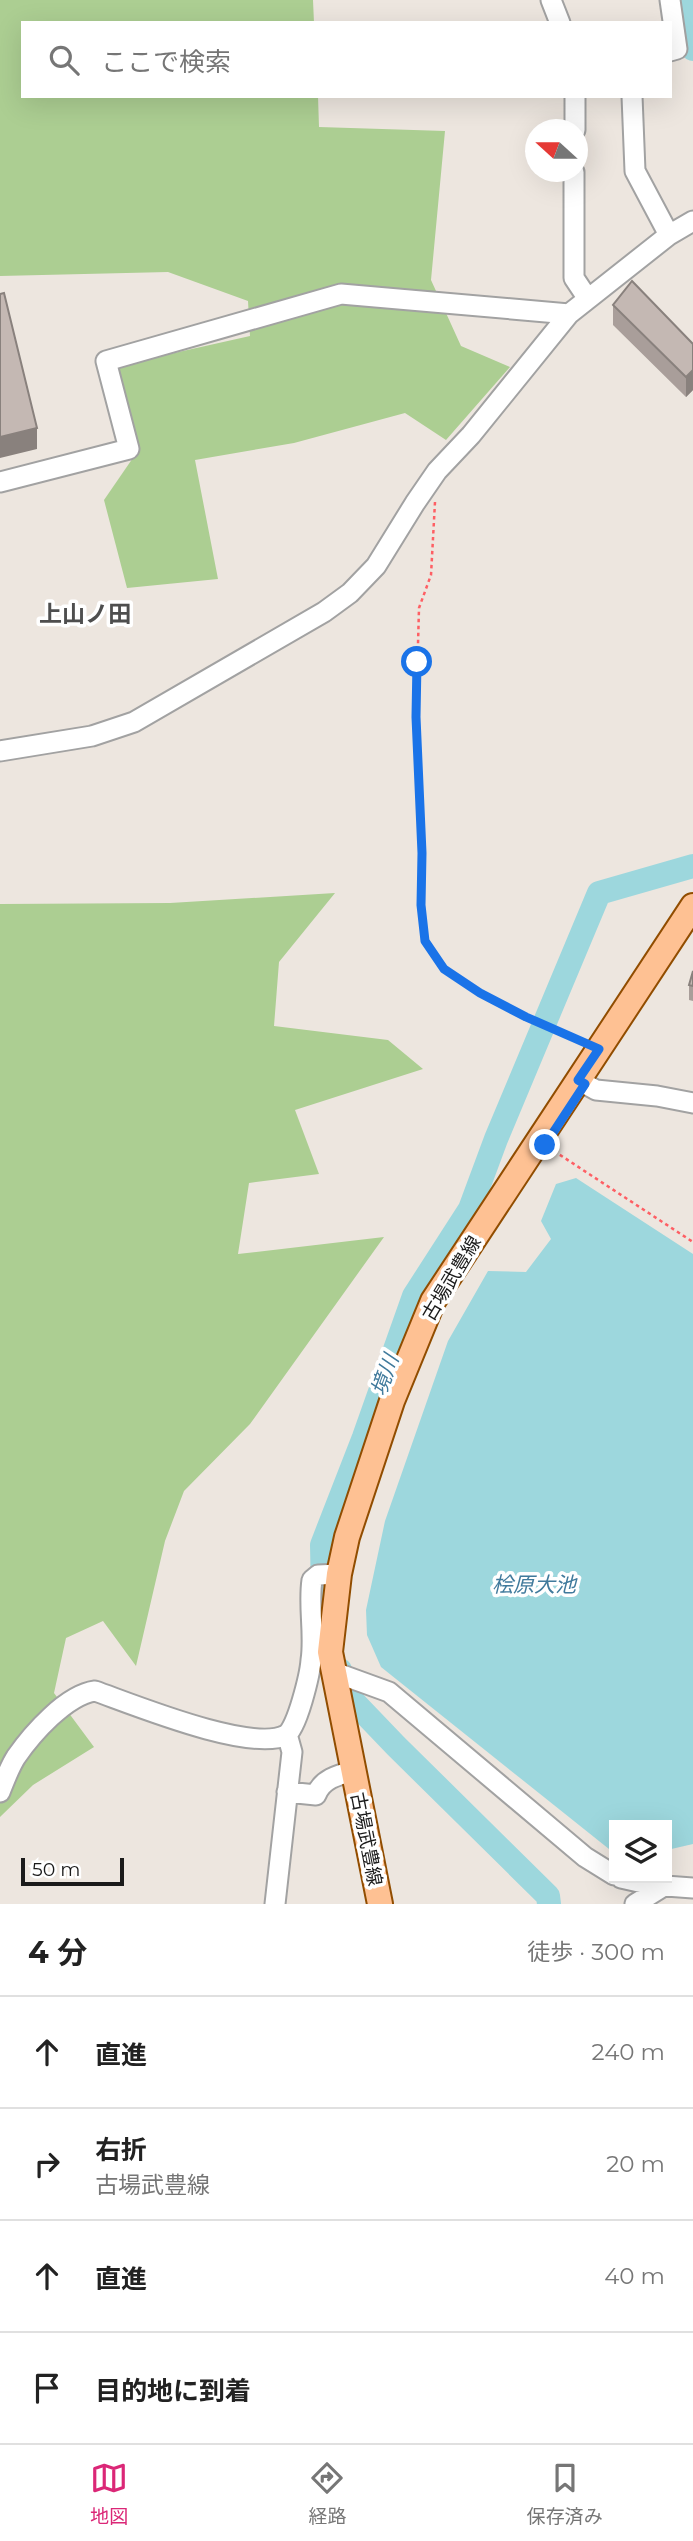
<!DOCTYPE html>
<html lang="ja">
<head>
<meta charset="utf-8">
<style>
  body { margin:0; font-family:Montserrat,"Noto Sans JP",sans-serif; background:#f2f2f2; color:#222 }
  .controls { position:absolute; right:21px; bottom:21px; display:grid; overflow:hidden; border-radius:0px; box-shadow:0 7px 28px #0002 }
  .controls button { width:63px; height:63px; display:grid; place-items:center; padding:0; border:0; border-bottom:2px solid #e0e0e0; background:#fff; color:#222; font:35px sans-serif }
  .compass { position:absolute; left:525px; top:119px; width:63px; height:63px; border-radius:50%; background:#fff; box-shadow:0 7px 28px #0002; rotate:291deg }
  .scale { position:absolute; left:21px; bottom:18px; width:103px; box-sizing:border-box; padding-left:7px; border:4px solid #1b1b1b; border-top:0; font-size:19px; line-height:24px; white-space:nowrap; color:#1b1b1b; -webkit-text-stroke:5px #fff; paint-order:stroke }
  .stop { position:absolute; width:21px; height:21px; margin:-16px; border:5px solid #1a73e8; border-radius:50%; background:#fff }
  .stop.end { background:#1a73e8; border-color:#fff; box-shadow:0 2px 7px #0008 }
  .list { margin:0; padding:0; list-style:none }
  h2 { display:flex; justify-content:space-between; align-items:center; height:91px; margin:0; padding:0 28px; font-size:30px }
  h2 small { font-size:23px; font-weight:400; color:#767676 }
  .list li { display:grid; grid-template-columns:46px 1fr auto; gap:21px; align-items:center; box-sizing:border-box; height:112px; padding:0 28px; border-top:2px solid #e0e0e0 }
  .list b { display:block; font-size:26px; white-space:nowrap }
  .list p { margin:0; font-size:23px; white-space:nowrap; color:#767676 }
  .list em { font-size:23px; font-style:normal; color:#767676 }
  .icon { flex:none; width:38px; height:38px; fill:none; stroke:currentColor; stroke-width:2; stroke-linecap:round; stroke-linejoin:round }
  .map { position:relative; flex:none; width:693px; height:1904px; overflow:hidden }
  .search { position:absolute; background:#fff; box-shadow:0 7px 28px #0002; left:21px; right:21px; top:21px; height:77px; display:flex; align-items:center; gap:18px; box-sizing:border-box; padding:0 24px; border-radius:0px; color:#767676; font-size:26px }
  .sheet { height:539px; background:#fff }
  nav { display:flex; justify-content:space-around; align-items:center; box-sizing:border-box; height:98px; border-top:2px solid #e0e0e0; background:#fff; font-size:19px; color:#767676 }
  nav a { display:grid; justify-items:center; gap:4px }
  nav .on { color:#db2777 }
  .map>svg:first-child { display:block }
  .forest { fill:#acce92 }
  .water { fill:#9dd7dd }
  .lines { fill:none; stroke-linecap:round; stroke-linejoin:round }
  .river { stroke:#9dd7dd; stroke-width:24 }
  .minor-casing { stroke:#a2a2a2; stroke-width:23 }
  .major-casing { stroke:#914d00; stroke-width:28 }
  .path { stroke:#fe5f64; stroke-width:2.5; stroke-dasharray:3.5 3.5; stroke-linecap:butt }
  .minor { stroke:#fff; stroke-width:19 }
  .major { stroke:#fec193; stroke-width:24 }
  .wall { fill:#a99e9a }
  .shaded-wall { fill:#89817d }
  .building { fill:#c4b8b3; stroke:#89817d; stroke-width:2 }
  .route { stroke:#1a73e8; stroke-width:9 }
  .labels { text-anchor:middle; stroke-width:7; stroke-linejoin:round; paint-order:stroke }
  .street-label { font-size:19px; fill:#1b1b1b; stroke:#fff }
  .water-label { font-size:21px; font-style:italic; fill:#407a9c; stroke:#fff }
  .quarter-label { font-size:23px; font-weight:bold; fill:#4e4e4e; stroke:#fff }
</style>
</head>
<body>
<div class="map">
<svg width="693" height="1904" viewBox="0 0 693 1904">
  <rect width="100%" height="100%" fill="#ede6df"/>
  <path class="forest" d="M0 0H313L314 23H23V96H318L319 127 445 131 431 280 461 346 510 367 446 440 405 413 294 443 195 460 218 579 127 588 104 500 137 452 116 366 250 336 248 301 168 272 0 276Z
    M335 893 279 962 274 1026 388 1040 423 1069 295 1110 319 1174 249 1183 238 1254 384 1237 250 1424 184 1491 165 1541 136 1666 103 1621 66 1638 54 1693 94 1747 33 1785 0 1817V904L170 903Z"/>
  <path class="water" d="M576 1178 693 1254V1844L667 1850V1825H614V1853L381 1667 367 1635 366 1610 385 1521 448 1341 488 1271 526 1272 551 1239 541 1221 556 1184Z"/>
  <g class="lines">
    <path class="river" d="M685 0 688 28 693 49
      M329 1631 323 1594 322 1545 364 1437 414 1296 470 1209 496 1139 599 893 693 866
      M340 1670 351 1699 396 1746 548 1896 549 1904"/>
    <defs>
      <path id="minor" d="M551 0 560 23
        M670 51 677 49 670 0
        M632 96 635 171 669 235
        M575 130V96
        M574 172V278L588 299
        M0 482 129 449 106 361 341 294 569 314
        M0 751 92 736 134 722 324 612 350 593 376 566 415 503 437 471 471 435 569 314 669 235 693 221
        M578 1080 596 1090 657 1096 693 1103
        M334 1672 389 1692 585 1857 614 1875
        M0 1792C5 1780 9 1768 16 1757 32 1734 66 1695 95 1691 132 1704 251 1753 286 1735 297 1729 310 1674 311 1660 315 1634 308 1606 312 1580L318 1575 339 1574
        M287 1792 316 1795C322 1779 338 1775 353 1771
        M621 1878 652 1885 693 1888
        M275 1904 292 1752 287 1734
        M635 1904 664 1886"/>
      <path id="major" d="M380 1904 330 1652 339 1574 347 1537 392 1401 433 1301 693 906"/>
    </defs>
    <use href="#minor" class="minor-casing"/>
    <use href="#major" class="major-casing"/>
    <path class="path" d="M435 502 431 575 419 608 416 717 422 853 420 905 425 941 444 969 480 993 581 1041
      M554 1151 693 1242"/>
    <use href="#minor" class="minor"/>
    <use href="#major" class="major"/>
  </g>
  <path class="wall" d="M613 305 693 344V390L686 397 613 325Z
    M693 971V1001L689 1000V985Z"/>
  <path class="shaded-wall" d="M693 370V390L686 397V377Z
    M37 428V449L0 458V437Z"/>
  <path class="building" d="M632 281 693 344V370L686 377 613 305Z
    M4 293 37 428 0 437V294Z
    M693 971V986L689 985Z"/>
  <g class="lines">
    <path class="route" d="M417 662 416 717 422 853 421 905 425 941 444 969 480 993 526 1017 599 1049 578 1080 585 1084 545 1145"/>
  </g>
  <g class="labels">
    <g class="street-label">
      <text transform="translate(451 1278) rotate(-59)" y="7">古場武豊線</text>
      <text transform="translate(367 1839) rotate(79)" y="7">古場武豊線</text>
    </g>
    <g class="water-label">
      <text transform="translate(385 1375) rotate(-70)" y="7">境川</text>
      <text x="534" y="1592">桧原大池</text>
    </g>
    <g class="quarter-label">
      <text x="85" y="622">上山ノ田</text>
    </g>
  </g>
</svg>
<div class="controls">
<button><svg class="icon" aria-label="layers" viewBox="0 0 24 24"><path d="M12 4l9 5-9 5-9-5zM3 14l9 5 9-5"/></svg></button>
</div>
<svg class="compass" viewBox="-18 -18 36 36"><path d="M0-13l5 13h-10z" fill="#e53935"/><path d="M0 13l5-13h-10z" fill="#767676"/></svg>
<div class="scale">50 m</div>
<div class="stop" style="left:417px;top:662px"></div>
<div class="stop end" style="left:545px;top:1145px"></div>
<div class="search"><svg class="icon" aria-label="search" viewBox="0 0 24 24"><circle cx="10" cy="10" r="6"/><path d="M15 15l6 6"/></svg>ここで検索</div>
</div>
<section class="sheet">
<h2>4 分<small>徒歩 · 300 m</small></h2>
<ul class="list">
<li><svg class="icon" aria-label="ahead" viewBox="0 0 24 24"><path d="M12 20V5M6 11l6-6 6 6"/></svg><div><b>直進</b></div><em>240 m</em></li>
<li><svg class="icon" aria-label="right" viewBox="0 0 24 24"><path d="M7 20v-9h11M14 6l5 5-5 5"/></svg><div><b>右折</b><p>古場武豊線</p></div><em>20 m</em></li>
<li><svg class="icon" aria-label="ahead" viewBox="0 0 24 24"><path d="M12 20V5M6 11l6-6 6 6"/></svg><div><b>直進</b></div><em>40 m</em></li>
<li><svg class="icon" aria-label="arrive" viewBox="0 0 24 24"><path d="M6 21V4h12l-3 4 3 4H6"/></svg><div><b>目的地に到着</b></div></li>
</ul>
</section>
<nav>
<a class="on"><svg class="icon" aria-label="map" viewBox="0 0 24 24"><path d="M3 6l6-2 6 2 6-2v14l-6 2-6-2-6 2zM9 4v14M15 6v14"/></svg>地図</a>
<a><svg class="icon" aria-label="directions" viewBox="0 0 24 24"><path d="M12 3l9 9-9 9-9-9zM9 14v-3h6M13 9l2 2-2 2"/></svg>経路</a>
<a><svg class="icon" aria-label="saved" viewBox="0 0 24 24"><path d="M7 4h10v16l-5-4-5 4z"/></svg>保存済み</a>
</nav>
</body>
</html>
